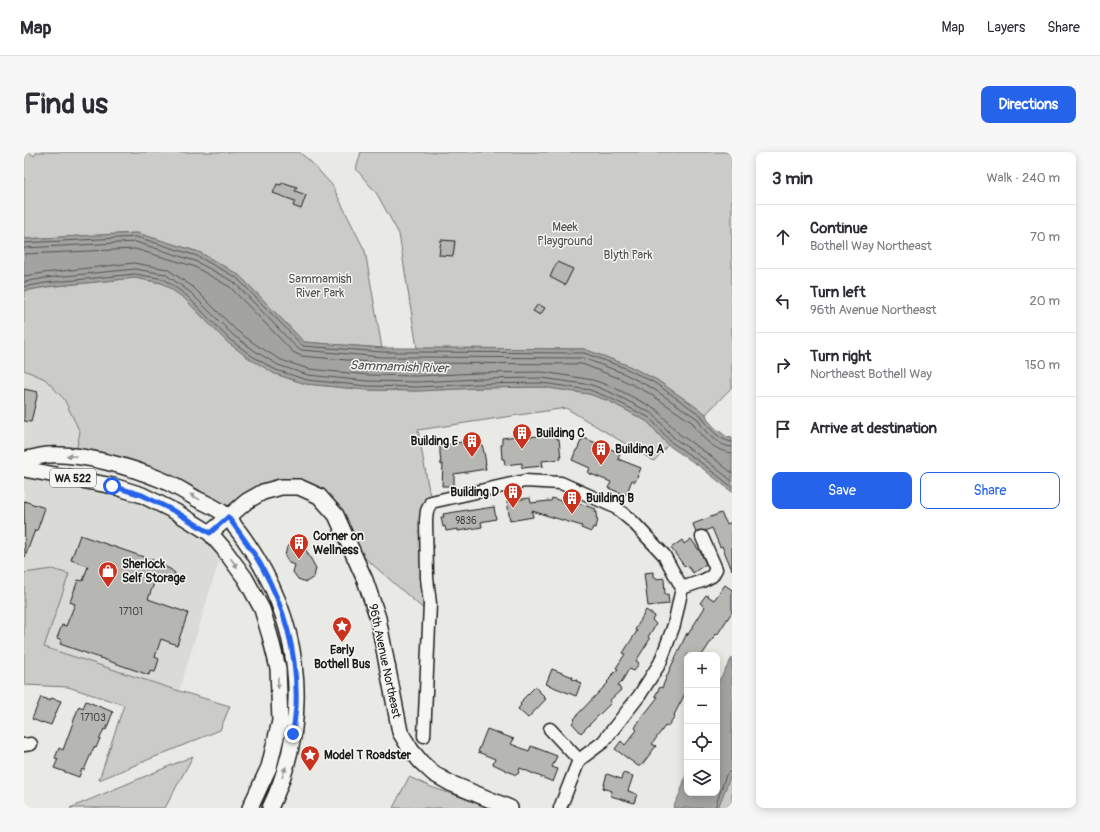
<!DOCTYPE html>
<html lang="en">
<head>
<meta charset="utf-8">
<style>
  body { margin:0; font-family:Pangolin,sans-serif; background:#f7f7f7; color:#2b2b33 }
  .controls { position:absolute; right:12px; bottom:12px; display:grid; overflow:hidden; border-radius:8px; box-shadow:0 2px 10px #0003 }
  .controls button { width:36px; height:36px; display:grid; place-items:center; padding:0; border:0; border-bottom:1px solid #e1e1e2; background:#fff; color:#2b2b33; font:20px sans-serif }
  .stop { position:absolute; width:12px; height:12px; margin:-9px; border:3px solid #2563eb; border-radius:50%; background:#fff }
  .stop.end { background:#2563eb; border-color:#fff; box-shadow:0 1px 4px #0008 }
  .list { margin:0; padding:0; list-style:none }
  h2 { display:flex; justify-content:space-between; align-items:center; height:52px; margin:0; padding:0 16px; font-size:17px }
  h2 small { font-size:13px; font-weight:400; color:#7c7c81 }
  .list li { display:grid; grid-template-columns:26px 1fr auto; gap:12px; align-items:center; box-sizing:border-box; height:64px; padding:0 16px; border-top:1px solid #e1e1e2 }
  .list b { display:block; font-size:15px; white-space:nowrap }
  .list p { margin:0; font-size:13px; white-space:nowrap; color:#7c7c81 }
  .list em { font-size:13px; font-style:normal; color:#7c7c81 }
  .actions { display:flex; gap:8px; padding:12px 16px }
  .actions a { flex:1; padding:9px 0; border:1px solid #2563eb; border-radius:8px; text-align:center; font-size:14px; color:#2563eb }
  .actions .main { background:#2563eb; color:#fff }
  .icon { flex:none; width:22px; height:22px; fill:none; stroke:currentColor; stroke-width:2; stroke-linecap:round; stroke-linejoin:round }
  .map { position:relative; flex:none; width:708px; height:656px; overflow:hidden; border-radius:8px }
  header { display:flex; align-items:center; gap:24px; box-sizing:border-box; height:56px; padding:0 20px; background:#fff; border-bottom:1px solid #e1e1e2 }
  header strong { font-size:19px }
  nav { display:flex; gap:22px; margin-inline-start:auto; font-size:14px }
  .intro { display:flex; align-items:center; justify-content:space-between; box-sizing:border-box; height:96px; padding:0 24px }
  h1 { margin:0; font-size:28px }
  .button { padding:10px 18px; border-radius:8px; background:#2563eb; color:#fff; font-size:14px; font-weight:700 }
  main { display:flex; gap:24px; padding:0 24px }
  aside { flex:1; background:#fff; border-radius:8px; box-shadow:0 2px 10px #0003 }
  .map>svg:first-child { display:block }
  .built { fill:#dadad6 }
  .green { fill:#cbcbc7; stroke:#747472 }
  .water { fill:#a3a3a1; stroke:#6d6d6c }
  .lines { fill:none; stroke-linecap:round; stroke-linejoin:round }
  .shore { stroke:#525251; stroke-width:1 }
  .building { fill:#b6b6b3; stroke:#1c1c1c }
  .minor-casing { stroke:#1c1c1c; stroke-width:15 }
  .major-casing { stroke:#1c1c1c; stroke-width:18 }
  .minor { stroke:#f6f6f2; stroke-width:12 }
  .major { stroke:#f6f6f2; stroke-width:15 }
  .oneway { fill:#949492 }
  .route { stroke:#2563eb; stroke-width:5 }
  .labels { text-anchor:middle; stroke-width:3; stroke-linejoin:round; paint-order:stroke }
  .number-label { font-size:10px; fill:#424242 }
  .shield { fill:#f6f6f2; stroke:#5d5d5c; stroke-width:1 }
  .shield-label { font-size:11px; font-weight:bold; fill:#1c1c1c }
  .park-label { font-size:12px; fill:#51514f; stroke:#f6f6f2 }
  .poi-label { font-size:12px; font-weight:bold; fill:#1c1c1c; stroke:#f6f6f2; text-anchor:start }
  .street-label { font-size:12px; fill:#1c1c1c; stroke:#f6f6f2 }
  .water-label { font-size:13px; font-style:italic; fill:#525251; stroke:#f6f6f2 }
</style>
</head>
<body>
<header>
<strong>Map</strong>
<nav><a>Map</a><a>Layers</a><a>Share</a></nav>
</header>
<div class="intro"><h1>Find us</h1><a class="button">Directions</a></div>
<main>
<div class="map">
<svg width="708" height="656" viewBox="0 0 708 656">
  <rect width="100%" height="100%" fill="#e9e9e5"/>
  <filter id="ink" filterUnits="userSpaceOnUse"><feTurbulence type="fractalNoise" baseFrequency=".025" numOctaves="2"/><feDisplacementMap in="SourceGraphic" scale="8" xChannelSelector="R" yChannelSelector="G"/><feConvolveMatrix kernelMatrix="1 2 1 2 8 2 1 2 1" color-interpolation-filters="sRGB"/></filter>
  <g filter="url(#ink)">
    <path class="built" d="M0 218 21 227 40 247 56 280 51 304 0 307Z
      M0 317 118 343 199 396 155 539 20 495 45 422 28 417 0 421Z"/>
    <path class="green" d="M0 0H5L10 4 13 0H275L286 9 308 33 341 99 358 196 280 190 215 123 175 100 113 81 0 87Z
      M337 0H708V235L682 262 633 228 603 213 560 197 393 196 375 82 353 42 332 17Z
      M111 126 138 131 160 146 203 190 251 222 282 232 343 238 393 239 455 236 518 235 565 242 585 249 624 270 644 293 630 309 542 256 394 278 407 350 403 460 324 391 295 344 257 335 204 365 173 347 51 304 56 280 40 247 21 227 0 218V139L22 135Z
      M28 417 45 422 20 495 155 539 206 554 196 578 75 628 100 553 44 535 0 533V421Z
      M708 552V656H667L693 641Z
      M169 604 141 656H46Z
      M385 625 407 635 469 656H369Z"/>
    <path class="water" d="M113 81 175 100 215 123 280 190 358 196H393L560 197 603 213 633 228 682 262 684 268 690 275 703 285 708 286V340L678 316 644 293 624 270 585 249 565 242 518 235 455 236 393 239 343 238 282 232 251 222 226 207 203 190 160 146 138 131 111 126 22 135 0 139V87Z
      M708 506V620L694 656H649L657 639 663 619V641H693V532Z"/>
    <g class="lines">
      <path class="shore" d="M0 91 113 85 173 104 213 126 279 194 358 200H393L560 201 601 216 631 231 678 264C684 276 695 288 708 290
        M0 96 112 90 171 109 210 130 273 196 278 198 358 205H393L559 206 599 221 628 236 674 267C680 280 694 294 708 295
        M0 102 111 97 169 114 206 135 269 200 277 204 357 211H393L558 212 597 227 625 241 669 271C676 285 692 300 708 301
        M0 124 20 121 110 111 143 117 169 135 213 179 234 194 257 208 285 217 344 223 393 224 454 221 519 220 569 228 591 236 632 257 655 282 687 304 708 321
        M0 130 21 126 111 117 141 122 166 140 209 183 231 199 254 213 284 223 343 229 393 230 454 227 518 226 568 233 588 241 629 262 650 286 683 309 708 329
        M0 135 21 131 111 122 140 127 163 144 205 187 228 204 252 218 283 228 343 234 393 235 454 232 518 231 566 238 586 246 626 266 647 290 680 313 708 335
        M691 656 702 623 705 620H708"/>
    </g>
    <path class="building" d="M258 30 273 35 271 39 282 43 277 57 269 54 271 49 249 41 253 32 257 33Z
      M417 88 431 89 429 104 415 103Z
      M533 110 549 117 541 133 526 125Z
      M514 152 521 156 516 163 509 159Z
      M0 237 14 240 7 270 0 269Z
      M533 280V287H535L537 307 518 309 519 314 498 316V311L481 313 480 307H478L477 293H478V286L493 284 494 286 501 285 517 284V282Z
      M560 286 596 301 594 307 617 316 611 330 608 328 602 343 584 336 587 330 564 321 566 316 548 308 552 298H553L558 287 559 288Z
      M438 290V293L443 292V295L458 293 460 300 462 312H461L462 317 430 322V334H418L419 312 417 313 416 301V294Z
      M506 346 507 351 525 349H527L528 346 540 350 541 347 572 357 571 360H573V362L572 366 574 367 572 376 569 375 567 380 557 376 558 374 508 359 509 365 486 369 483 349Z
      M0 349 21 356 13 379 11 378 1 405Z
      M470 355 472 367 457 370 458 375 434 379V377L422 379 421 374 419 375 417 365H420L419 362 443 358V359Z
      M697 361 703 372 708 370V418L698 394 696 395 688 376 681 379 675 378 672 381 669 372Z
      M56 383 137 411V413L146 417 151 421 148 431 132 426 124 447 164 461 153 493 137 487 131 505 135 507 131 520 126 519 125 523 36 492 38 488 33 486 38 473 42 474 51 452 46 450 54 428 59 429 64 414 47 408Z
      M667 387 677 401 682 412 669 421 663 413 661 415 647 396 658 388 660 392Z
      M270 391 279 393 292 416 290 425 282 430 274 427 269 420 271 413 265 411 261 404 263 395Z
      M629 420V426L632 425V427L640 426 641 443 644 442 645 452 624 454 620 421Z
      M701 433 708 438V460L693 483 692 482 678 503H663V538L650 563 651 564 643 575 641 574 628 592 632 594 617 614H614L591 597 597 589 601 593 613 578 611 576 615 569 634 545 631 544 636 535 638 536 645 519 663 481V484L681 455 676 451 682 443 690 448Z
      M622 458 631 464 628 468 632 472 624 485 626 487 612 509 615 511 610 519 605 517 598 529 594 533 597 538 586 548 587 551 557 581 548 571 551 568 550 567 553 564V563L580 535 584 531 583 530 586 527 585 526 594 517 592 516 601 502 599 501 613 479 611 478Z
      M528 517 549 525 548 527 553 528 552 529 557 531 552 544 522 532Z
      M511 535 521 545 520 546 522 547 504 566 494 557 497 553 496 552 499 549 498 548Z
      M17 545 26 549 27 546 37 549 27 573 18 570V571L8 567Z
      M62 549 89 560 82 578 80 577 72 596 70 595 60 618 58 617 55 625 30 616 34 607 31 606 35 596 39 598 55 554 59 556Z
      M463 577 490 587 487 592 505 599 507 594 533 604 528 615 534 617 529 630 496 616 494 622H493L492 623 469 612 471 607 454 600Z
      M599 621 609 624 604 639 613 642 610 651 587 644 588 639 579 636 583 622 597 627Z"/>
    <g class="lines">
      <defs>
        <path id="minor" d="M658 436 678 429 688 424 692 417 678 385
          M526 577 555 608
          M400 584 406 452 403 426 402 368 403 359 407 350 501 329 537 331 591 355 609 370 640 403 658 436 650 473 636 511 615 544 579 590 555 608 536 656
          M0 593 7 592"/>
        <path id="major" d="M0 307C8 306 16 304 24 303 58 301 107 315 138 328 150 333 161 340 173 347 183 352 196 357 204 365 207 367 209 371 211 375 219 384 225 394 232 405 279 482 286 573 246 656
          M0 317 89 334 118 343 152 360 186 381 199 396 221 426 238 457 246 484 254 516 256 569 245 615 226 656
          M186 381 223 349 239 340 257 335H275L295 344 312 363 341 428 354 466 376 580 387 598 397 610 410 622 426 631 486 656"/>
      </defs>
      <use href="#minor" class="minor-casing"/>
      <use href="#major" class="major-casing"/>
      <use href="#minor" class="minor"/>
      <use href="#major" class="major"/>
    </g>
    <defs><path id="oneway-solid" d="M-6-.8H1V-3.2L6.5 0L1 3.2V.8H-6Z"/></defs>
    <g class="oneway">
      <use href="#oneway-solid" transform="translate(48 304) rotate(-176)"/>
      <use href="#oneway-solid" transform="translate(171 345) rotate(-151)"/>
      <use href="#oneway-solid" transform="translate(210 411) rotate(54)"/>
      <use href="#oneway-solid" transform="translate(254 531) rotate(88)"/>
      <use href="#oneway-solid" transform="translate(260 620) rotate(-71)"/>
    </g>
  </g>
  <g class="lines" filter="url(#ink)">
    <path class="route" d="M88 334 118 343 152 360 186 381 204 365C216 381 228 397 238 415 262 458 274 506 272 555 271 564 270 573 269 582"/>
  </g>
  <defs>
    <symbol id="building-pin" viewBox="-11 -11 22 30"><path d="M0 17L-7.5 6A9.5 9.5 0 1 1 7.5 6Z" fill="#c8321e" stroke="#f6f6f2"/><path d="M-4-6H4V6H1V3H-1V6H-4ZM-2.5-4.3h1.7v1.8h-1.7ZM.8-4.3h1.7v1.8H.8ZM-2.5-1h1.7V.8h-1.7ZM.8-1h1.7V.8H.8Z" fill="#fff"/></symbol>
    <symbol id="shop-pin" viewBox="-11 -11 22 30"><path d="M0 17L-7.5 6A9.5 9.5 0 1 1 7.5 6Z" fill="#c8321e" stroke="#f6f6f2"/><path d="M-5-2.5h2.3a2.7 3.5 0 0 1 5.4 0H5L5.5 6h-11ZM-1.5-2.5h3a1.5 2.3 0 0 0-3 0Z" fill="#fff"/></symbol>
    <symbol id="sight-pin" viewBox="-11 -11 22 30"><path d="M0 17L-7.5 6A9.5 9.5 0 1 1 7.5 6Z" fill="#c8321e" stroke="#f6f6f2"/><path d="M0-6L1.8-2.2L6-1.7L2.9 1.2L3.7 5.4L0 3.3L-3.7 5.4L-2.9 1.2L-6-1.7L-1.8-2.2Z" fill="#fff"/></symbol>
  </defs>
  <g fill-rule="evenodd">
    <use href="#building-pin" x="487" y="270" width="22" height="30"/>
    <use href="#building-pin" x="437" y="278" width="22" height="30"/>
    <use href="#building-pin" x="566" y="286" width="22" height="30"/>
    <use href="#building-pin" x="478" y="329" width="22" height="30"/>
    <use href="#building-pin" x="537" y="335" width="22" height="30"/>
    <use href="#building-pin" x="264" y="380" width="22" height="30"/>
    <use href="#shop-pin" x="73" y="408" width="22" height="30"/>
    <use href="#sight-pin" x="307" y="463" width="22" height="30"/>
    <use href="#sight-pin" x="275" y="592" width="22" height="30"/>
  </g>
  <g class="labels">
    <g class="number-label">
      <text x="442" y="372">9836</text>
      <text x="107" y="463">17101</text>
      <text x="69" y="569">17103</text>
    </g>
    <rect class="shield" x="26" y="317" width="46" height="18" rx="3"/>
    <g class="shield-label">
      <text x="49" y="330">WA 522</text>
    </g>
    <g class="park-label">
      <text x="541" y="79">Meek<tspan x="541" dy="14">Playground</tspan></text>
      <text x="604" y="107">Blyth Park</text>
      <text x="296" y="131">Sammamish<tspan x="296" dy="14">River Park</tspan></text>
    </g>
    <g class="poi-label">
      <text x="512" y="285">Building C</text>
      <text x="434" y="293" text-anchor="end">Building E</text>
      <text x="591" y="301">Building A</text>
      <text x="475" y="344" text-anchor="end">Building D</text>
      <text x="562" y="350">Building B</text>
      <text x="289" y="388">Corner on<tspan x="289" dy="14">Wellness</tspan></text>
      <text x="98" y="416">Sherlock<tspan x="98" dy="14">Self Storage</tspan></text>
      <text x="318" y="502" text-anchor="middle">Early<tspan x="318" dy="14">Bothell Bus</tspan></text>
      <text x="300" y="607">Model T Roadster</text>
    </g>
    <g class="street-label">
      <text transform="translate(361 509) rotate(78)" y="4">96th Avenue Northeast</text>
    </g>
    <g class="water-label">
      <text transform="translate(375 214) rotate(2)" y="5">Sammamish River</text>
    </g>
  </g>
</svg>
<div class="controls">
<button>+</button>
<button>−</button>
<button><svg class="icon" aria-label="locate" viewBox="0 0 24 24"><circle cx="12" cy="12" r="6"/><path d="M12 2v4M12 18v4M2 12h4M18 12h4"/></svg></button>
<button><svg class="icon" aria-label="layers" viewBox="0 0 24 24"><path d="M12 4l9 5-9 5-9-5zM3 14l9 5 9-5"/></svg></button>
</div>
<div class="stop" style="left:88px;top:334px"></div>
<div class="stop end" style="left:269px;top:582px"></div>
</div>
<aside>
<h2>3 min<small>Walk · 240 m</small></h2>
<ul class="list">
<li><svg class="icon" aria-label="ahead" viewBox="0 0 24 24"><path d="M12 20V5M6 11l6-6 6 6"/></svg><div><b>Continue</b><p>Bothell Way Northeast</p></div><em>70 m</em></li>
<li><svg class="icon" aria-label="left" viewBox="0 0 24 24"><path d="M17 20v-9H6M10 6l-5 5 5 5"/></svg><div><b>Turn left</b><p>96th Avenue Northeast</p></div><em>20 m</em></li>
<li><svg class="icon" aria-label="right" viewBox="0 0 24 24"><path d="M7 20v-9h11M14 6l5 5-5 5"/></svg><div><b>Turn right</b><p>Northeast Bothell Way</p></div><em>150 m</em></li>
<li><svg class="icon" aria-label="arrive" viewBox="0 0 24 24"><path d="M6 21V4h12l-3 4 3 4H6"/></svg><div><b>Arrive at destination</b></div></li>
</ul>
<div class="actions"><a class="main">Save</a><a>Share</a></div>
</aside>
</main>
</body>
</html>
